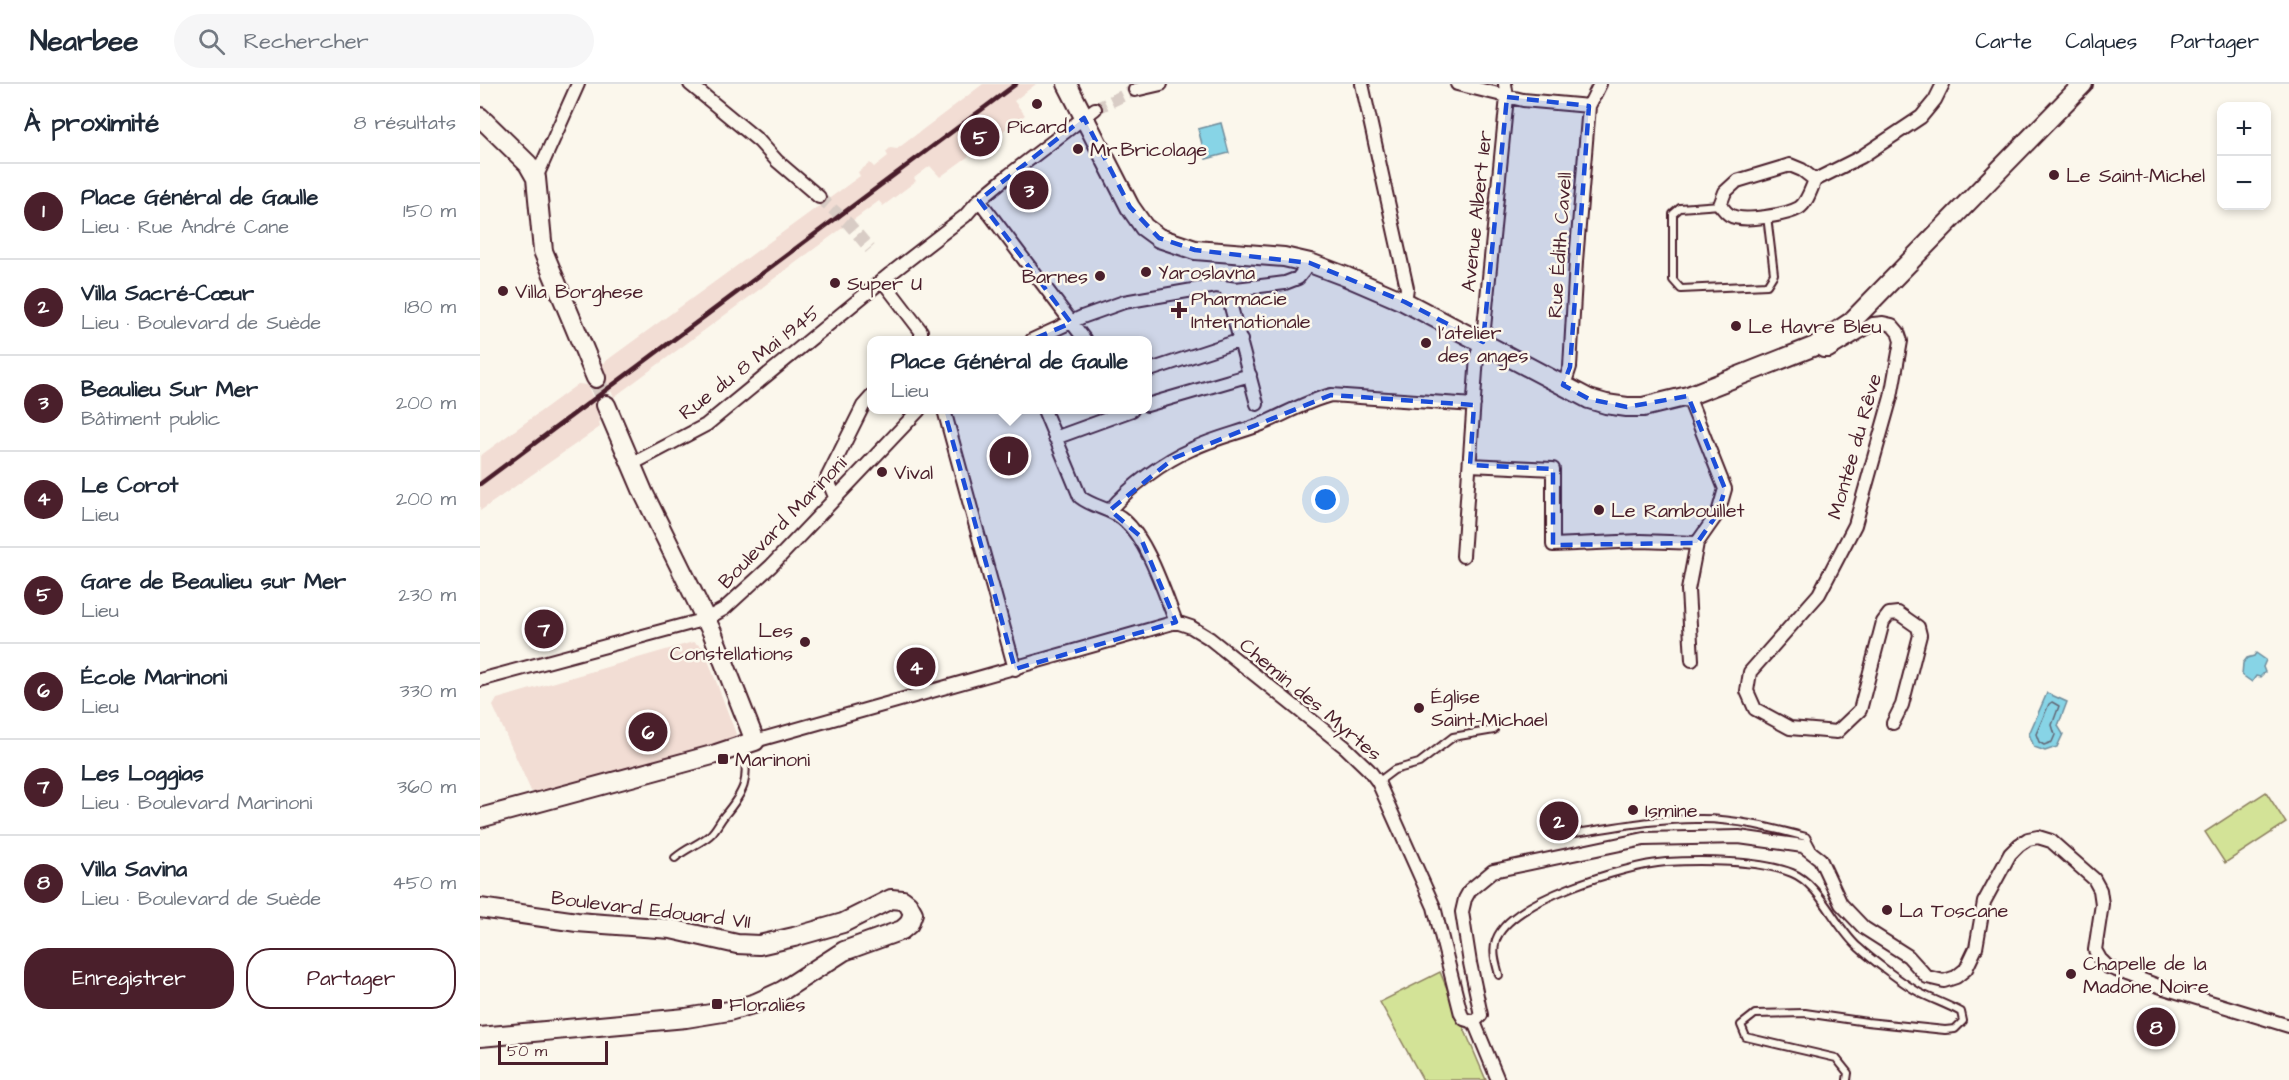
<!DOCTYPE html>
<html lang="fr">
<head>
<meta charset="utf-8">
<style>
  body { margin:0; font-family:"Architects Daughter",sans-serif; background:#f6f6f7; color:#1f2937 }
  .controls { position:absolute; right:18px; top:18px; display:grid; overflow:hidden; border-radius:12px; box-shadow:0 3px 9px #0003 }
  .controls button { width:54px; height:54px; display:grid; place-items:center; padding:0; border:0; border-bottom:2px solid #e0e1e3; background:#fff; color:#1f2937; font:30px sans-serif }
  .scale { position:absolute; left:18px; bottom:15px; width:110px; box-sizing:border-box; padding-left:6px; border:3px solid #4a1f2b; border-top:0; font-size:16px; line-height:21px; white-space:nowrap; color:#4a1f2b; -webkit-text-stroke:4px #fbf7ec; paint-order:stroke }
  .you { position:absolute; left:846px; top:416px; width:21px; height:21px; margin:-15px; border:4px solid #fff; border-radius:50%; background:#1a73e8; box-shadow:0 0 0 9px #1a73e833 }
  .badge { display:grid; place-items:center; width:39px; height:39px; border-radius:50%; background:#4a1f2b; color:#fff; font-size:20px; font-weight:700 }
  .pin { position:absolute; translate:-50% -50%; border:3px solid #fff; box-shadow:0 2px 6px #0006 }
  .popup { position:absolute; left:387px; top:252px; width:285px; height:78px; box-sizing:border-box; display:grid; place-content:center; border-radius:12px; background:#fff; filter:drop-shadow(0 2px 4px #0005); font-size:20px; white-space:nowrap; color:#747a83 }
  .popup b { font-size:22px; color:#1f2937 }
  .popup::after { content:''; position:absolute; left:50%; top:100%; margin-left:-12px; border:12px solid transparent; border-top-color:#fff }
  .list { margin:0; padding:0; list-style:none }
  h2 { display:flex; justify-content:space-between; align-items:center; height:78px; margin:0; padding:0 24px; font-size:26px }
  h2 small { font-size:20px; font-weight:400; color:#747a83 }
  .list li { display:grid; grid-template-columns:39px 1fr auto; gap:18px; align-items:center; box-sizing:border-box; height:96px; padding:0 24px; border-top:2px solid #e0e1e3 }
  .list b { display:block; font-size:22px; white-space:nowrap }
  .list p { margin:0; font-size:20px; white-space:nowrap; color:#747a83 }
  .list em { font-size:20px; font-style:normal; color:#747a83 }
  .actions { display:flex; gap:12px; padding:18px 24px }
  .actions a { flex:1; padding:14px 0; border:2px solid #4a1f2b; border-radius:24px; text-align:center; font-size:21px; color:#4a1f2b }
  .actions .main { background:#4a1f2b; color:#fff }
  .icon { flex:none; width:33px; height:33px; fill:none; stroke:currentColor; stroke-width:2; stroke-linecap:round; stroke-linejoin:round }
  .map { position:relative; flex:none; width:1809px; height:996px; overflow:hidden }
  header { display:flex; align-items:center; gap:36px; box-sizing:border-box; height:84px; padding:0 30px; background:#fff; border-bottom:2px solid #e0e1e3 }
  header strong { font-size:28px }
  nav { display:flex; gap:33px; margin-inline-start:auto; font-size:21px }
  .search { width:420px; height:54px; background:#f6f6f7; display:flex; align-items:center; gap:15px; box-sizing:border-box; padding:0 21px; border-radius:33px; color:#747a83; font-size:22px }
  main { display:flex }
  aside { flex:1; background:#fff }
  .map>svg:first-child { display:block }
  .built { fill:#f2ddd4 }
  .green { fill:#d3e397; stroke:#8e8161; stroke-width:1.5 }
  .water { fill:#87d4e6; stroke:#6f8c9b; stroke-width:1.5 }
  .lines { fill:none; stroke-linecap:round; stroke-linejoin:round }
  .shore { stroke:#626776; stroke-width:1.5 }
  .street-tunnel { stroke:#d8ccc5; stroke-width:12; stroke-dasharray:12 6; stroke-linecap:butt }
  .secondary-tunnel { stroke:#d8ccc5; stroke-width:18; stroke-dasharray:18 9; stroke-linecap:butt }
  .lane-casing { stroke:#4a1f2b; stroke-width:10 }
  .street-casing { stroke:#4a1f2b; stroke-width:16 }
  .secondary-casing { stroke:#4a1f2b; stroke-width:22 }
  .lane { stroke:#fbf7ec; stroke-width:6 }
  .street { stroke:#fbf7ec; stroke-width:12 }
  .secondary { stroke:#fbf7ec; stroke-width:18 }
  .rail { stroke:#4a1f2b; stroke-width:4.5 }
  .marked { fill:#1d4ed8; fill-opacity:0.2; stroke:#1d4ed8; stroke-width:4.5; stroke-dasharray:12 8; stroke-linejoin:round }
  .poi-dot { fill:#4a1f2b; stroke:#fbf7ec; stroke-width:2 }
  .labels { text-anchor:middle; stroke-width:5; stroke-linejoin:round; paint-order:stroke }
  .poi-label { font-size:20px; fill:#4a1f2b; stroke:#fbf7ec; text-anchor:start }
  .street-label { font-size:20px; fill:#4a1f2b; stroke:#fbf7ec }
</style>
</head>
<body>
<header>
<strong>Nearbee</strong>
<div class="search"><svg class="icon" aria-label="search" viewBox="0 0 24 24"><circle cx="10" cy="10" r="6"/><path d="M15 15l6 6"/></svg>Rechercher</div>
<nav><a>Carte</a><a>Calques</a><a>Partager</a></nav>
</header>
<main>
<aside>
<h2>À proximité<small>8 résultats</small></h2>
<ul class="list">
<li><span class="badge">1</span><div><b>Place Général de Gaulle</b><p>Lieu · Rue André Cane</p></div><em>150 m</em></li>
<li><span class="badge">2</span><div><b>Villa Sacré-Cœur</b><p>Lieu · Boulevard de Suède</p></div><em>180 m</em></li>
<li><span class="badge">3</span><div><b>Beaulieu Sur Mer</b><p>Bâtiment public</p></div><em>200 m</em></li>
<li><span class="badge">4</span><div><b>Le Corot</b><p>Lieu</p></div><em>200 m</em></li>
<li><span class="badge">5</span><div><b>Gare de Beaulieu sur Mer</b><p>Lieu</p></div><em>230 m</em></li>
<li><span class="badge">6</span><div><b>École Marinoni</b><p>Lieu</p></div><em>330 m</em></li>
<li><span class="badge">7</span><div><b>Les Loggias</b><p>Lieu · Boulevard Marinoni</p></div><em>360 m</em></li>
<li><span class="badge">8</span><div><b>Villa Savina</b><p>Lieu · Boulevard de Suède</p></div><em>450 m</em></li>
</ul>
<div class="actions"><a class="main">Enregistrer</a><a>Partager</a></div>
</aside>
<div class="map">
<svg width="1809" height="996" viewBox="0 0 1809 996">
  <rect width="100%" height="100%" fill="#fbf7ec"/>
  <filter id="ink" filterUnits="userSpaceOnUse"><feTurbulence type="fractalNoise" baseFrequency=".0167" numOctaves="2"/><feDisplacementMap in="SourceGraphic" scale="12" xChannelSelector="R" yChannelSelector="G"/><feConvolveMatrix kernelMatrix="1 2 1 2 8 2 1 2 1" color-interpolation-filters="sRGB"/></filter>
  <g filter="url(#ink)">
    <path class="built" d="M503 0H556L534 17 545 31 460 93 450 82 434 94 436 97 403 122 399 117 134 313 119 282 380 92 378 88 390 79 394 83 408 72 406 68 410 64 417 65Z
      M98 300 107 301 117 323 120 343 0 427V372Z
      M213 558 223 563 256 650 252 656 58 710 51 707 13 622 17 615Z"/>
    <path class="green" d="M1786 708 1806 739 1745 779 1725 748Z
      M960 888 1006 996H943L900 918Z"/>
    <path class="water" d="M741 39 749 69 726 75 718 45Z
      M1776 569 1786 576 1783 583 1785 588 1780 593 1776 592 1772 598 1762 591 1763 579 1767 574 1774 572Z
      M1567 609 1587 618 1578 642 1583 650 1577 663 1565 667 1554 663 1549 650Z"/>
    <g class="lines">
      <path class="shore" d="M1572 618 1579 622 1572 641 1575 651 1572 658 1564 661 1559 658 1556 650 1569 620Z"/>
      <path class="street-tunnel" d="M615 25 655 6
        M339 113 368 139 390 165"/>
      <path class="secondary-tunnel" d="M116 294 126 321"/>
      <defs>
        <path id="lane" d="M1240 121 1200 124 1193 130V196L1201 205 1287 201 1294 190 1287 132
          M898 698 914 686 939 679 973 653 1014 646
          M1074 752C1122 746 1174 734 1221 735 1257 735 1292 744 1326 753L1333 766
          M195 774C206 764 220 760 230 751 236 746 239 738 244 732 264 708 270 697 263 664
          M1019 891C1016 879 1012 868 1016 856 1030 816 1146 781 1186 778 1220 776 1280 776 1312 789 1340 800 1355 843 1378 863 1392 876 1424 900 1440 909 1454 916 1468 921 1481 928L1483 937 1475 945 1465 946 1387 938 1325 929 1275 930 1261 941 1266 953 1356 974 1368 989 1367 996"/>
        <path id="street" d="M210 0 279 57 297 77 339 113
          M882 0 927 204 925 218
          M977 0 1043 16 1109 22
          M655 6 681 0
          M56 94 98 0
          M1335 96 1322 86 1310 81 1257 97 1245 108 1240 121C1243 124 1246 129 1250 131 1262 139 1306 131 1319 124 1327 119 1331 105 1335 96L1381 73 1441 33 1455 16 1463 0
          M499 116 605 256
          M402 196 441 247V256
          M746 204 777 320
          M552 256 602 233 644 218 736 202 756 205 805 199 818 194 830 179
          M1335 262 1343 267H1349L1393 240 1403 239 1412 241 1418 248 1421 257 1411 313 1375 441 1339 510 1270 588 1267 607 1275 625 1310 644 1357 648 1380 626 1403 538 1409 530 1418 529 1438 543 1440 551 1422 621 1413 639
          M667 287 761 256
          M1084 301 1090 283 1096 177 1109 22 1120 0
          M1208 312 1245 405 1238 429 1217 459 1208 506 1212 576
          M667 321 770 291
          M464 326 535 585
          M564 326 600 413C614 424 631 424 644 436 668 457 684 508 696 538
          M575 354 652 326
          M152 380 226 341 410 190 485 132 499 116 529 91 615 25
          M990 381 1073 385V461L1161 457 1217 459
          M355 413 347 394 383 322 391 313
          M630 426C649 403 684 377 712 365 734 354 759 349 782 340 805 330 827 317 851 311L994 321
          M983 472 997 272 1004 244 1027 13 1025 0
          M696 538 711 543 729 554 865 663 889 686 898 698 954 823 981 930 984 935 994 938 1018 996
          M0 596 226 535 244 525 291 482 439 326
          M275 657 696 538
          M994 938 1001 931 990 879 982 828 985 815 990 806 1013 787 1164 755 1259 753 1323 762 1340 775 1361 820 1384 844 1428 872 1447 893 1464 897 1476 893 1486 885 1496 864 1504 818 1530 770 1539 761 1548 755 1558 753 1571 757 1614 795 1620 806 1622 820 1615 866 1620 875 1628 883 1684 904 1809 942"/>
        <path id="secondary" d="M587 0 650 123 664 143 679 154 715 166 804 173 830 179 867 193 925 218 1109 315 1126 320 1147 323H1163L1208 312 1335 262 1371 238 1603 0
          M0 33 48 80 56 94 63 167 116 294
          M0 734 236 670 275 657 232 548 164 410 126 321
          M0 824 97 838 191 845 257 860 279 861 314 853 363 839 411 815 423 816 428 820 433 829 429 840 422 846 364 867 302 907 276 919 249 927 206 934 0 953"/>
      </defs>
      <use href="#lane" class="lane-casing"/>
      <use href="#street" class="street-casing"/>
      <use href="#secondary" class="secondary-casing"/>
      <use href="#lane" class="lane"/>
      <use href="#street" class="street"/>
      <use href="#secondary" class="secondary"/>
      <path class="rail" d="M0 400 536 0"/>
    </g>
  </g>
  <path class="marked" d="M1027 13 1109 22 1090 283 1083 301 1109 315 1147 323 1208 312 1245 405 1238 429 1217 459 1073 461V385L990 381 994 321 851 311 694 374 630 426 660 452 696 538 535 585 463 322 454 309 477 288 591 239 499 116 604 34 650 123 679 154 715 166 830 179 925 218 1003 258Z"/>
  <g class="poi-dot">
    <circle cx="557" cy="20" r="6"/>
    <circle cx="598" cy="65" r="6"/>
    <circle cx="1574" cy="91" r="6"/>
    <circle cx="666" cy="188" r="6"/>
    <circle cx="620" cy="192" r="6"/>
    <circle cx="355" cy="199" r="6"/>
    <circle cx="23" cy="207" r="6"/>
    <path d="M696 217h6v6h6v6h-6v6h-6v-6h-6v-6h6z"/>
    <circle cx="1256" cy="242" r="6"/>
    <circle cx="946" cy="259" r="6"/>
    <circle cx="402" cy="388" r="6"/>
    <circle cx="1119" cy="426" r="6"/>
    <circle cx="325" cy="558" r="6"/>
    <circle cx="939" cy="624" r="6"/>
    <rect x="237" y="669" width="12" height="12" rx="3"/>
    <circle cx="1153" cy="726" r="6"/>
    <circle cx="1407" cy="826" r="6"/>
    <circle cx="1591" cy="890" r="6"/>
    <rect x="231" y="914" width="12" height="12" rx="3"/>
  </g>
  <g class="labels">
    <g class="poi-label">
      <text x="557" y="49" text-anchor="middle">Picard</text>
      <text x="610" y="72">Mr.Bricolage</text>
      <text x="1586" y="98">Le Saint-Michel</text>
      <text x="678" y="195">Yaroslavna</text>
      <text x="608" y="199" text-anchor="end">Barnes</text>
      <text x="367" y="206">Super U</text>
      <text x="35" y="214">Villa Borghese</text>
      <text x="711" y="221">Pharmacie<tspan x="711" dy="23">Internationale</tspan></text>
      <text x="1268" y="249">Le Havre Bleu</text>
      <text x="958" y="255">l'atelier<tspan x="958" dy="23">des anges</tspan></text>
      <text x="414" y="395">Vival</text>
      <text x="1131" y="433">Le Rambouillet</text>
      <text x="313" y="553" text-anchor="end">Les<tspan x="313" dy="23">Constellations</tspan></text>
      <text x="951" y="619">Église<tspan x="951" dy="23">Saint-Michael</tspan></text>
      <text x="255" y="682">Marinoni</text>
      <text x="1165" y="733">Ismine</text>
      <text x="1419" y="833">La Toscane</text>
      <text x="1603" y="886">Chapelle de la<tspan x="1603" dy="23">Madone Noire</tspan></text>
      <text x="249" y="927">Floralies</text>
    </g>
    <g class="street-label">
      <text transform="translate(996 127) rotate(-84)" y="7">Avenue Albert 1er</text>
      <text transform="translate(1079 161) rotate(-86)" y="7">Rue Édith Cavell</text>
      <text transform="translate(269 278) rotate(-38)" y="7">Rue du 8 Mai 1945</text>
      <text transform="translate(1374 362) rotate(-74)" y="7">Montée du Rêve</text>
      <text transform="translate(302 438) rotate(-46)" y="7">Boulevard Marinoni</text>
      <text transform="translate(831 615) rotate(40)" y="7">Chemin des Myrtes</text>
      <text transform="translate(171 825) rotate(7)" y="7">Boulevard Edouard VII</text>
    </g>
  </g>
</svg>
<div class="controls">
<button>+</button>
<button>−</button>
</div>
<div class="scale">50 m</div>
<div class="you"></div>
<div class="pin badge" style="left:529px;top:372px">1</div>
<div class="popup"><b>Place Général de Gaulle</b>Lieu</div>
<div class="pin badge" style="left:1079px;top:737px">2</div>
<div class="pin badge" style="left:549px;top:106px">3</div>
<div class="pin badge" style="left:436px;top:583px">4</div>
<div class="pin badge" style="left:500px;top:53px">5</div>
<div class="pin badge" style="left:168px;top:648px">6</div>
<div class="pin badge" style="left:64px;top:545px">7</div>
<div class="pin badge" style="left:1676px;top:943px">8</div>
</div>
</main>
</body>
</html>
